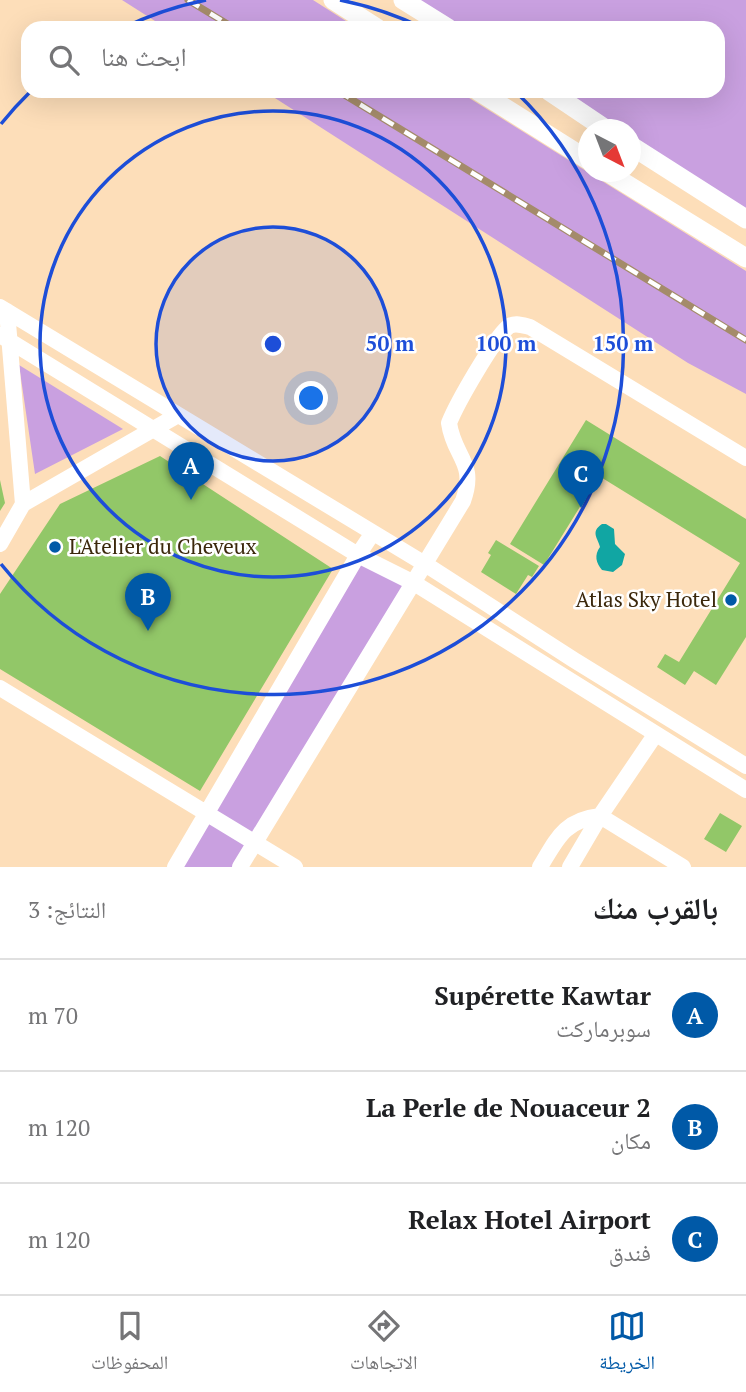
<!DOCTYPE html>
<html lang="ar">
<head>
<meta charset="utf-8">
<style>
  body { margin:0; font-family:"PT Serif","Noto Naskh Arabic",serif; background:#f2f2f2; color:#202124; direction:rtl }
  .compass { position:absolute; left:578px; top:119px; width:63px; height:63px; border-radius:50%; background:#fff; box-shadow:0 7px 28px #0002; rotate:138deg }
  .you { position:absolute; left:312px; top:399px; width:24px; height:24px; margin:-18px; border:5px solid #fff; border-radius:50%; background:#1a73e8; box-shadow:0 0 0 10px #1a73e833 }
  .badge { display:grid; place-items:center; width:46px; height:46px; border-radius:50%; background:#0059a7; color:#fff; font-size:23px; font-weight:700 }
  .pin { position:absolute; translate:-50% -58px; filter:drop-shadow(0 2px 4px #0008) }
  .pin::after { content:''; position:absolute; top:37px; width:24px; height:21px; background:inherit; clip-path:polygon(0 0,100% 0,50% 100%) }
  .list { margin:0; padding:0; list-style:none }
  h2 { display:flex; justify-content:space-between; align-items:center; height:91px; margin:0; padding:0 28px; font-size:30px }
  h2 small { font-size:23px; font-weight:400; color:#757577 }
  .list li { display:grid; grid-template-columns:46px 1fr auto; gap:21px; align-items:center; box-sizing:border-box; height:112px; padding:0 28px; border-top:2px solid #e0e0e0 }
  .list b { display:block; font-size:26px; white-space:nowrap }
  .list p { margin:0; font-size:23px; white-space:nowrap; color:#757577 }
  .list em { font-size:23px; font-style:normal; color:#757577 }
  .icon { flex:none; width:38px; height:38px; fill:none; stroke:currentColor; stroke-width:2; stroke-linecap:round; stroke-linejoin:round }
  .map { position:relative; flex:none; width:746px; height:867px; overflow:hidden; direction:ltr }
  .search { position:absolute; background:#fff; box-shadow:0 7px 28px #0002; left:21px; right:21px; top:21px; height:77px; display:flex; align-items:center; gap:18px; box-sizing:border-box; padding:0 24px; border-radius:21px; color:#757577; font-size:26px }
  .sheet { height:427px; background:#fff }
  nav { display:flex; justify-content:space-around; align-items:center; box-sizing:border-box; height:98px; border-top:2px solid #e0e0e0; background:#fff; font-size:19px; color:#757577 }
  nav a { display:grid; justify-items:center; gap:4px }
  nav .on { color:#0059a7 }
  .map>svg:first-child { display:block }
  .green { fill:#c9a0e0 }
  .water { fill:#11a6a3 }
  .building { fill:#92c768 }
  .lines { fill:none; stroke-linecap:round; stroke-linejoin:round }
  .minor { stroke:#fff; stroke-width:16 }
  .major { stroke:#fff; stroke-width:19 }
  .rail-casing { stroke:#a48b6a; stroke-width:7 }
  .rail { stroke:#fff; stroke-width:4.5; stroke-dasharray:13; stroke-linecap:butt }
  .ring { fill:none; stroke:#1d4ed8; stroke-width:3.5 }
  .poi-dot { fill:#0059a7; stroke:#fff; stroke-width:2.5 }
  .labels { text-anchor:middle; stroke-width:5; stroke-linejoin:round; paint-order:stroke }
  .poi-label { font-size:21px; fill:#3b280c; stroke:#fff; text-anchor:start }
  .centre { fill:#1d4ed8; stroke:#fff; stroke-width:3.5 }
  .ring-label { font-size:21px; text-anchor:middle; font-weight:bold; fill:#1d4ed8; stroke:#fff; stroke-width:5; stroke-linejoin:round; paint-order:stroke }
</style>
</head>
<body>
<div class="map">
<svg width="746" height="867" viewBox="0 0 746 867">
  <rect width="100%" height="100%" fill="#fddeb9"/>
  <path class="green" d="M122 0H313L357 28H166Z
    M412 0H746V209L631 137 630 130 619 129 557 91H718V28H456Z
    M264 91H458L746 271V394L688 363Z
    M19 365 123 429 35 474Z
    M358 555 414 583 240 867H174Z"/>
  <path class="water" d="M602 524H606L614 529 615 544 625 554 622 565 613 572 602 570C596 563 594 555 600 547 598 538 590 532 602 524Z"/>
  <path class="building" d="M586 420 746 519V637L716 685 694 671 685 685 657 667 665 654 679 662 740 563 599 476 544 565 510 544Z
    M160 456 333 569 200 791 0 669V594L60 504Z
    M0 480 5 503 0 511Z
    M496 540 539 566 532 577 528 575 516 594 481 572 491 555 488 553Z
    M720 813 742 826 726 852 704 839Z"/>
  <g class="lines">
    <path class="minor" d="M0 307 425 564 574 660 746 766
      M7 311 23 504
      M0 335 358 555 414 583 746 790
      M0 544 23 504 178 415
      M0 688 295 867
      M175 867 358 555 372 534
      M240 867 463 501C477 462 454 458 449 423 457 403 493 340 508 327 514 322 522 325 530 327L746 458
      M540 867C557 839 564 820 600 816L683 867
      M570 867 600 816 655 735"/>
    <path class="major" d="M333 0 377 28
      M403 0 448 28
      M478 91 588 160
      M549 91 607 130
      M630 145 746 219
      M607 172 746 258"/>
    <defs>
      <path id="rail" d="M188 0 234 28
        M338 91 746 340"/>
    </defs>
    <use href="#rail" class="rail-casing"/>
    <use href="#rail" class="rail"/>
  </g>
  <circle cx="273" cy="344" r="117" fill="#1d4ed8" fill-opacity=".12"/>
  <g class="ring">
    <circle cx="273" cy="344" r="117"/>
    <circle cx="273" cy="344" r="233"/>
    <path d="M1 124A350 350 0 0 1 30 92M125 27A350 350 0 0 1 206 0M340 0A350 350 0 0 1 421 27M516 92A350 350 0 1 1 1 564"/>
  </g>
  <g class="poi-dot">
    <circle cx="55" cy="547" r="7"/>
    <circle cx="731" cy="600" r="7"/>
  </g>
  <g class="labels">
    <g class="poi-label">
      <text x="69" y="554">L'Atelier du Cheveux</text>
      <text x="717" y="607" text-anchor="end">Atlas Sky Hotel</text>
    </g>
  </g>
  <circle cx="273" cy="344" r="10" class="centre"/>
  <g class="ring-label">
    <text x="390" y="351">50 m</text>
    <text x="506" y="351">100 m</text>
    <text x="623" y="351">150 m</text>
  </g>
</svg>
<svg class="compass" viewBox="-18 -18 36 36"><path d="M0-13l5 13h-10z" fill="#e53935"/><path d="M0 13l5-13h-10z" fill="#757577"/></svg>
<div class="you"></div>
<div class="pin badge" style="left:191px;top:500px">A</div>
<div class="pin badge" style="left:148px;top:631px">B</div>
<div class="pin badge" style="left:581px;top:508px">C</div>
<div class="search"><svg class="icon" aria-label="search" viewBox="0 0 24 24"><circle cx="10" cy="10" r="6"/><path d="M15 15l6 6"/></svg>ابحث هنا</div>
</div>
<section class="sheet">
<h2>بالقرب منك<small>النتائج: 3</small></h2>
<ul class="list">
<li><span class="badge">A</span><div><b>Supérette Kawtar</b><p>سوبرماركت</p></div><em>70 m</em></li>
<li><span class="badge">B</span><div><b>La Perle de Nouaceur 2</b><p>مكان</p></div><em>120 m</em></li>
<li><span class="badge">C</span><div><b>Relax Hotel Airport</b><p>فندق</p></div><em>120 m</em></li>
</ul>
</section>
<nav>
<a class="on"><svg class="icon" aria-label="map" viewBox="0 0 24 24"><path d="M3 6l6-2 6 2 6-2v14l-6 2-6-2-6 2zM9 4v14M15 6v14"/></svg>الخريطة</a>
<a><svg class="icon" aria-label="directions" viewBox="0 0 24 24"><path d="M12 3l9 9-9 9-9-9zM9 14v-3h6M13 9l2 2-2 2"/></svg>الاتجاهات</a>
<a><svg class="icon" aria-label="saved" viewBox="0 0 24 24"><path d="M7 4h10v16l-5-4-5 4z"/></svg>المحفوظات</a>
</nav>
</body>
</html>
